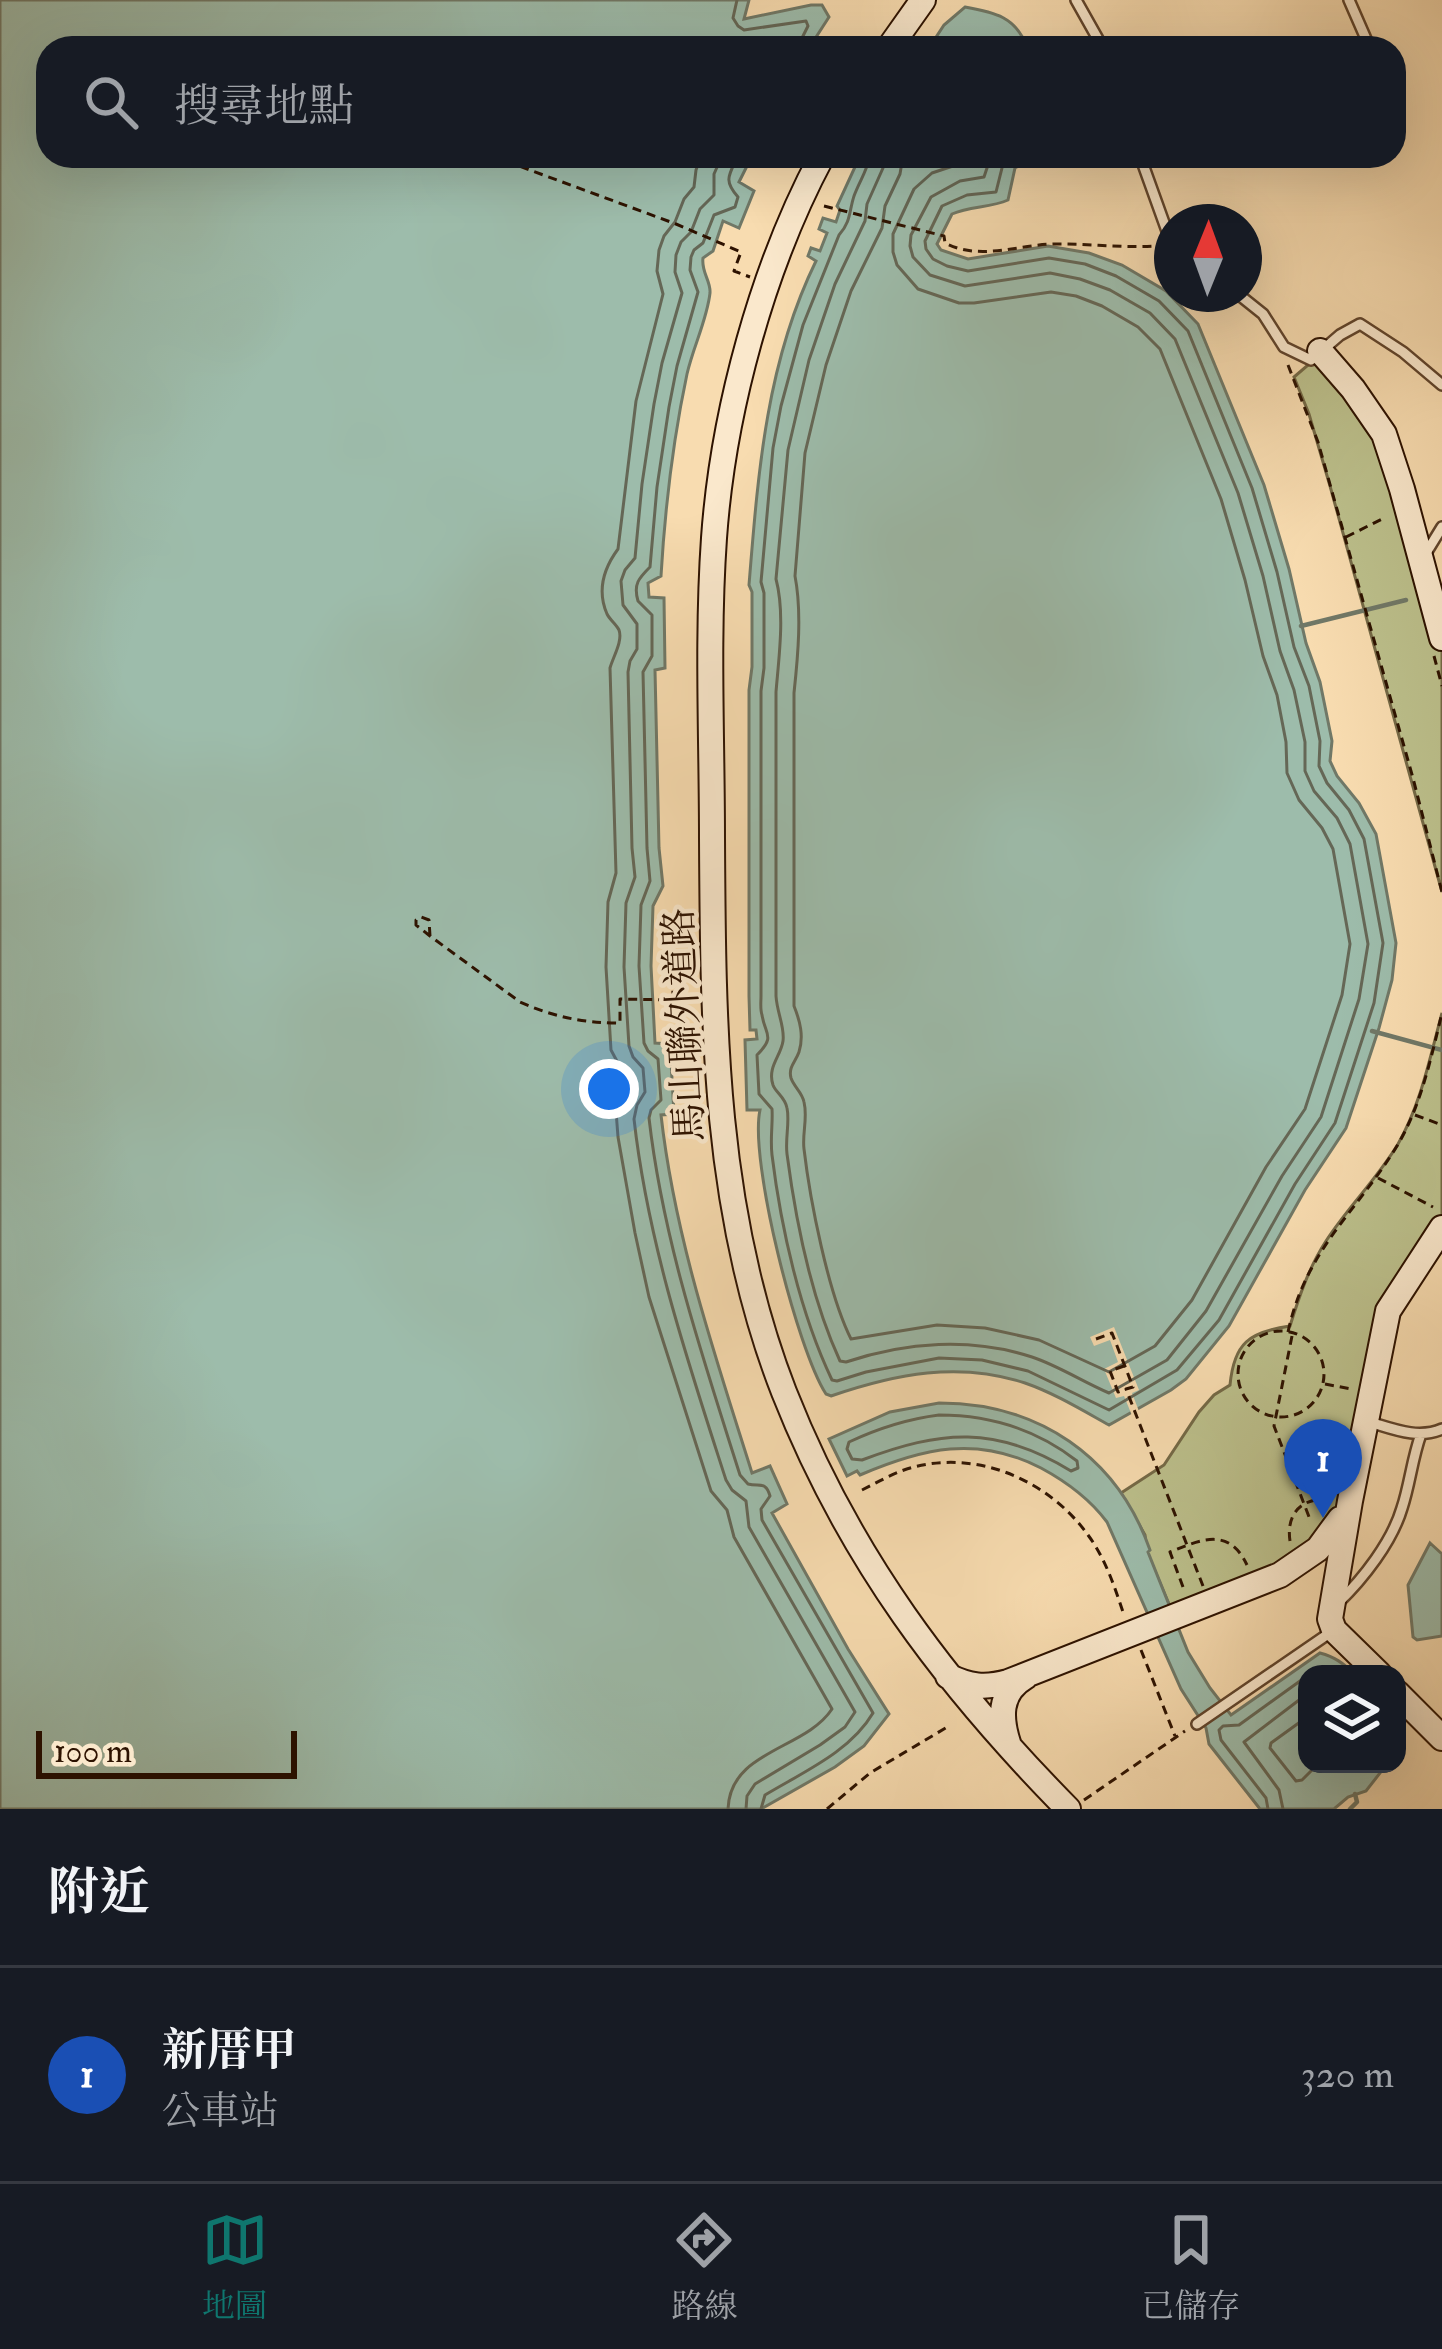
<!DOCTYPE html>
<html lang="zh-TW">
<head>
<meta charset="utf-8">
<style>
  body { margin:0; font-family:"IM FELL Double Pica","Noto Serif TC",serif; background:#20242c; color:#f1f3f6 }
  .controls { position:absolute; right:36px; bottom:36px; display:grid; overflow:hidden; border-radius:24px; box-shadow:0 12px 48px #0002 }
  .controls button { width:108px; height:108px; display:grid; place-items:center; padding:0; border:0; border-bottom:3px solid #363941; background:#171b24; color:#f1f3f6; font:60px sans-serif }
  .compass { position:absolute; left:1154px; top:204px; width:108px; height:108px; border-radius:50%; background:#171b24; box-shadow:0 12px 48px #0002; rotate:1deg }
  .scale { position:absolute; left:36px; bottom:30px; width:261px; box-sizing:border-box; padding-left:12px; border:6px solid #2d1200; border-top:0; font-size:33px; line-height:42px; white-space:nowrap; color:#2d1200; -webkit-text-stroke:9px #fae8cc; paint-order:stroke }
  .you { position:absolute; left:609px; top:1089px; width:42px; height:42px; margin:-30px; border:9px solid #fff; border-radius:50%; background:#1a73e8; box-shadow:0 0 0 18px #1a73e833 }
  .badge { display:grid; place-items:center; width:78px; height:78px; border-radius:50%; background:#0f766e; color:#fff; font-size:39px; font-weight:700 }
  .pin { position:absolute; translate:-50% -99px; filter:drop-shadow(0 3px 6px #0008) }
  .pin::after { content:''; position:absolute; top:63px; width:42px; height:36px; background:inherit; clip-path:polygon(0 0,100% 0,50% 100%) }
  .list { margin:0; padding:0; list-style:none }
  h2 { display:flex; justify-content:space-between; align-items:center; height:156px; margin:0; padding:0 48px; font-size:51px }
  h2 small { font-size:39px; font-weight:400; color:#9ea1a6 }
  .list li { display:grid; grid-template-columns:78px 1fr auto; gap:36px; align-items:center; box-sizing:border-box; height:216px; padding:0 48px; border-top:3px solid #363941 }
  .list b { display:block; font-size:45px; white-space:nowrap }
  .list p { margin:0; font-size:39px; white-space:nowrap; color:#9ea1a6 }
  .list em { font-size:39px; font-style:normal; color:#9ea1a6 }
  .icon { flex:none; width:66px; height:66px; fill:none; stroke:currentColor; stroke-width:2; stroke-linecap:round; stroke-linejoin:round }
  .map { position:relative; flex:none; width:1442px; height:1809px; overflow:hidden }
  .search { position:absolute; background:#171b24; box-shadow:0 12px 48px #0002; left:36px; right:36px; top:36px; height:132px; display:flex; align-items:center; gap:30px; box-sizing:border-box; padding:0 42px; border-radius:36px; color:#9ea1a6; font-size:45px }
  .sheet { height:372px; background:#171b24 }
  nav { display:flex; justify-content:space-around; align-items:center; box-sizing:border-box; height:168px; border-top:3px solid #363941; background:#171b24; font-size:33px; color:#9ea1a6 }
  nav a { display:grid; justify-items:center; gap:6px }
  nav .on { color:#0f766e }
  .map>svg:first-child { display:block }
  .green { fill:#bcc08c; stroke:#746946; stroke-width:3 }
  .water { fill:#9dbcab; stroke:#707867; stroke-width:3 }
  .pier { fill:#f8dcb0 }
  .lines { fill:none; stroke-linecap:round; stroke-linejoin:round }
  .shore { stroke:#656756; stroke-width:3 }
  .stream { stroke:#707867; stroke-width:4.5 }
  .lane-casing { stroke:#60442c; stroke-width:14 }
  .secondary-casing { stroke:#2d1200; stroke-width:28 }
  .path { stroke:#2d1200; stroke-width:3; stroke-dasharray:9 6; stroke-linecap:butt }
  .lane { stroke:#fae8cc; stroke-width:9 }
  .secondary { stroke:#fae8cc; stroke-width:24 }
  .labels { text-anchor:middle; stroke-width:9; stroke-linejoin:round; paint-order:stroke }
  .street-label { font-size:39px; fill:#2d1200; stroke:#fae8cc }
</style>
</head>
<body>
<div class="map">
<svg width="1442" height="1809" viewBox="0 0 1442 1809">
  <rect width="100%" height="100%" fill="#f8dcb0"/>
  <filter id="stains"><feTurbulence type="fractalNoise" baseFrequency=".00167" numOctaves="4"/><feColorMatrix values="0 0 0 0 .2 0 0 0 0 .09 0 0 0 0 .02 0 0 0 .5 -.17"/></filter>
  <radialGradient id="worn" r=".72"><stop offset=".6" stop-color="#630" stop-opacity="0"/><stop offset="1" stop-color="#630" stop-opacity=".3"/></radialGradient>
  <path class="green" d="M1315 359 1372 413 1442 638V892L1330 486 1309 414 1294 377Z
    M1442 1013V1228L1388 1311 1329 1538 1174 1616 1147 1552 1145 1535 1121 1493 1164 1465 1199 1412 1214 1395 1230 1385C1234 1343 1249 1332 1290 1326 1299 1297 1309 1267 1326 1241 1348 1207 1377 1179 1398 1144 1421 1104 1430 1057 1442 1013Z"/>
  <path class="water" d="M0 0H749L744 19 811 5H822L829 17 809 48H48V156H752L739 182 754 191 739 228 723 221 713 251 703 258C701 272 711 281 710 293 707 320 693 347 687 374 673 440 665 508 661 576L648 583 649 597 664 598 665 668 655 670 659 848 663 886 653 906 651 966 655 1043 670 1044 674 1114 661 1115C675 1239 715 1355 752 1473L770 1466 787 1504 772 1513 848 1649 889 1714 864 1746 835 1767 761 1809H0Z
    M965 7C994 12 1017 17 1027 48H929L944 25Z
    M860 156H1033L1015 168 1008 200C990 208 970 206 952 214L937 244 941 250 968 259 1048 246 1089 253 1122 265 1166 291 1198 324 1264 485 1289 569 1306 643 1320 682 1332 741 1330 761 1337 776 1359 803 1376 834 1396 943 1392 980 1379 1028 1346 1128 1305 1190 1229 1326 1186 1379 1171 1390 1109 1425C1082 1410 1054 1393 1025 1383 959 1361 895 1374 831 1396L826 1394C797 1349 749 1160 760 1110H747L745 1040 757 1039 756 1030H750L749 996V690L752 667V592L749 585C758 474 766 363 816 261L808 256 811 248 820 251 827 233 819 229 823 218 836 222 840 210 837 206Z
    M939 1403C1038 1403 1117 1456 1150 1550L1148 1552 1188 1652 1210 1688 1231 1715 1320 1653C1335 1657 1343 1663 1354 1674H1307V1764H1387L1366 1791 1348 1797 1334 1809H1260L1209 1744 1206 1728 1181 1689 1107 1522C1089 1498 1067 1482 1041 1468 977 1435 923 1448 860 1475L857 1471 847 1476 829 1439 890 1412Z
    M1430 1543 1442 1554V1636L1417 1640 1413 1637 1408 1585Z"/>
  <path class="pier" d="M1114 1327 1139 1390 1132 1393 1140 1414 1133 1418 1124 1396 1116 1398 1104 1369 1118 1362 1110 1340 1094 1346 1090 1337Z"/>
  <g class="lines">
    <path class="shore" d="M737 0 733 18 738 26 744 30 806 21 808 26 801 40 800 48
      M701 156 696 170 694 187 684 199 675 222 664 236 659 250 657 271 663 294 636 401 618 549C604 568 597 591 607 614 610 620 616 624 619 630 623 641 613 657 610 668L616 873 608 902 606 967 611 1050 626 1078V1087L616 1111 618 1137 635 1233 649 1297 711 1491 727 1510 734 1537 832 1709C805 1750 730 1750 728 1809
      M722 156 714 174V195L700 209 691 232 681 242 676 255 675 272 682 293 662 363 654 404 642 484 635 558 625 570 621 581 623 605 637 624V649L630 661 628 672 632 848 635 877 626 903 624 967 629 1046 633 1057 643 1068 645 1092 637 1105 634 1119C648 1244 688 1362 726 1480L732 1490 746 1501 749 1527 855 1712 845 1727 820 1745 755 1784 747 1796 746 1809
      M738 156C729 175 723 180 738 197L735 207 714 215 703 243 694 250 691 257 690 270 698 292 677 366 669 407 657 487 650 567C639 578 633 584 638 601L652 615V656L643 672 647 848 650 881 641 905 639 966 644 1043 648 1051 658 1059 661 1100 651 1110 649 1118C663 1241 703 1358 740 1475L748 1484C760 1487 766 1481 770 1496L761 1509 762 1520 873 1713C850 1752 803 1772 765 1795L761 1809
      M870 156C867 171 859 182 854 196 849 211 851 222 839 235L803 325 781 406 773 448 761 582 764 593V668L761 691V996C761 1002 760 1009 762 1015 765 1035 776 1036 757 1055L759 1094 772 1109C773 1124 770 1138 772 1155 781 1228 800 1313 832 1380L837 1381 866 1372 939 1358 982 1360 1028 1371 1109 1410 1177 1370 1219 1320 1295 1184 1335 1123 1374 1003 1383 943 1364 839 1349 810 1327 783 1319 766 1320 741 1309 686 1294 647 1277 572 1252 488 1188 331 1159 301 1116 276 1085 264 1049 258 968 271 947 266 933 259 926 249 925 241 942 206 967 195 996 192 1003 164 1011 156
      M885 156 883 168 867 204 865 221 835 284 809 360 788 450 776 579C785 613 779 656 776 692V996C777 1013 785 1027 783 1041 781 1056 767 1067 773 1085 776 1093 785 1097 787 1108 790 1122 785 1138 787 1154 796 1223 811 1298 840 1361L846 1362C906 1342 971 1337 1032 1357 1059 1366 1083 1382 1109 1393L1167 1360 1206 1311 1282 1176 1321 1117 1359 999 1368 944 1350 844 1337 818 1314 791 1305 771V742L1294 690 1280 651 1263 576 1238 493 1175 339 1150 313 1110 290 1080 279 1050 273 965 286 930 275 913 257 910 246 911 235 931 197 960 181 984 177 991 156
      M903 156 900 174 885 206 882 228 851 291 826 365 805 453 795 576C802 612 798 656 794 693V1006C800 1021 804 1036 799 1052 796 1061 788 1067 791 1078 794 1087 802 1092 804 1102 808 1118 802 1133 804 1149 810 1200 828 1293 851 1339L937 1325 985 1328 1039 1340 1109 1372 1155 1346 1192 1300 1266 1167 1305 1109 1342 995 1350 944 1333 849 1322 828 1299 800 1287 773 1286 742 1277 695 1263 656 1245 580 1221 499 1160 349 1138 327 1102 306 1076 296 1051 292 974 303H959L918 289 897 265 893 252V234L914 189 932 173 968 161 971 156
      M939 1415C990 1415 1036 1429 1077 1461L1078 1468 1071 1471C996 1425 941 1430 862 1460L852 1459 847 1449 849 1442C879 1428 907 1419 939 1415Z
      M1307 1717 1271 1743 1270 1748 1296 1781 1302 1780 1318 1764
      M1268 1809 1266 1798 1221 1740 1219 1730 1223 1726 1239 1725 1307 1676
      M1283 1809 1279 1790 1244 1742 1307 1694"/>
    <path class="stream" d="M1301 626 1406 600
      M1372 1031 1442 1050
      M1350 1809 1357 1802 1355 1794"/>
    <defs>
      <path id="lane" d="M1076 0 1103 48
        M1349 0 1370 48
        M1140 156 1172 245
        M1238 294 1263 314 1284 347 1311 360 1340 335 1360 324 1403 352 1442 385
        M1426 553 1442 527
        M1366 1421C1391 1428 1417 1440 1442 1429
        M1338 1603C1363 1579 1392 1542 1402 1508 1410 1484 1412 1459 1421 1434
        M1197 1724 1334 1630"/>
      <path id="secondary" d="M889 48 923 0
        M822 156C762 268 723 412 714 538 707 638 712 738 712 838 713 1028 714 1213 784 1392 849 1557 945 1684 1068 1809
        M1320 351 1353 389 1384 434 1402 489 1442 638
        M1379 1674 1334 1630 1330 1619 1350 1501 1388 1311 1442 1228
        M948 1676C969 1687 986 1688 1008 1682L1280 1575 1318 1549 1340 1519
        M1397 1693 1442 1738
        M1009 1746C1000 1719 998 1693 1025 1677"/>
    </defs>
    <use href="#lane" class="lane-casing"/>
    <use href="#secondary" class="secondary-casing"/>
    <path class="path" d="M492 156 676 224 741 252 734 271 750 277
      M824 206 944 236 945 243C982 262 1021 243 1060 244 1092 244 1124 248 1156 246
      M1288 365 1318 442 1413 778 1442 892
      M1346 537 1386 517
      M1434 656 1442 686
      M430 936 429 920 421 917 416 920V925L430 936 520 1002C554 1017 583 1023 620 1023V999L673 1000 672 914 690 915
      M1415 1115 1442 1125
      M1378 1178 1433 1207
      M1238 1374a43 43 0 1 1 86 0a43 43 0 1 1-86 0Z
      M1288 1332C1306 1249 1356 1213 1397 1146 1421 1106 1431 1058 1442 1013
      M1292 1336 1274 1426 1311 1522
      M1096 1339 1112 1333 1133 1387 1126 1389 1203 1586
      M1124 1366 1110 1371 1118 1392 1124 1390
      M1325 1384 1351 1389
      M862 1490C876 1483 890 1475 904 1470 972 1447 1047 1478 1088 1535 1105 1558 1114 1585 1123 1612
      M1290 1541C1286 1514 1301 1498 1328 1499
      M1183 1587 1170 1552C1202 1539 1229 1527 1247 1565
      M1141 1650 1175 1736
      M1084 1800 1185 1731
      M827 1809 870 1773 949 1726"/>
    <use href="#lane" class="lane"/>
    <use href="#secondary" class="secondary"/>
  </g>
  <g class="labels">
    <g class="street-label">
      <text transform="translate(683 1025) rotate(-93)" y="14">馬山聯外道路</text>
    </g>
  </g>
  <rect width="100%" height="100%" filter="url(#stains)"/>
  <rect width="100%" height="100%" fill="url(#worn)"/>
</svg>
<div class="controls">
<button><svg class="icon" aria-label="layers" viewBox="0 0 24 24"><path d="M12 4l9 5-9 5-9-5zM3 14l9 5 9-5"/></svg></button>
</div>
<svg class="compass" viewBox="-18 -18 36 36"><path d="M0-13l5 13h-10z" fill="#e53935"/><path d="M0 13l5-13h-10z" fill="#9ea1a6"/></svg>
<div class="scale">100 m</div>
<div class="you"></div>
<div class="pin badge" style="left:1323px;top:1518px;background:#1a4fb4">1</div>
<div class="search"><svg class="icon" aria-label="search" viewBox="0 0 24 24"><circle cx="10" cy="10" r="6"/><path d="M15 15l6 6"/></svg>搜尋地點</div>
</div>
<section class="sheet">
<h2>附近<small></small></h2>
<ul class="list">
<li><span class="badge" style="background:#1a4fb4">1</span><div><b>新厝甲</b><p>公車站</p></div><em>320 m</em></li>
</ul>
</section>
<nav>
<a class="on"><svg class="icon" aria-label="map" viewBox="0 0 24 24"><path d="M3 6l6-2 6 2 6-2v14l-6 2-6-2-6 2zM9 4v14M15 6v14"/></svg>地圖</a>
<a><svg class="icon" aria-label="directions" viewBox="0 0 24 24"><path d="M12 3l9 9-9 9-9-9zM9 14v-3h6M13 9l2 2-2 2"/></svg>路線</a>
<a><svg class="icon" aria-label="saved" viewBox="0 0 24 24"><path d="M7 4h10v16l-5-4-5 4z"/></svg>已儲存</a>
</nav>
</body>
</html>
